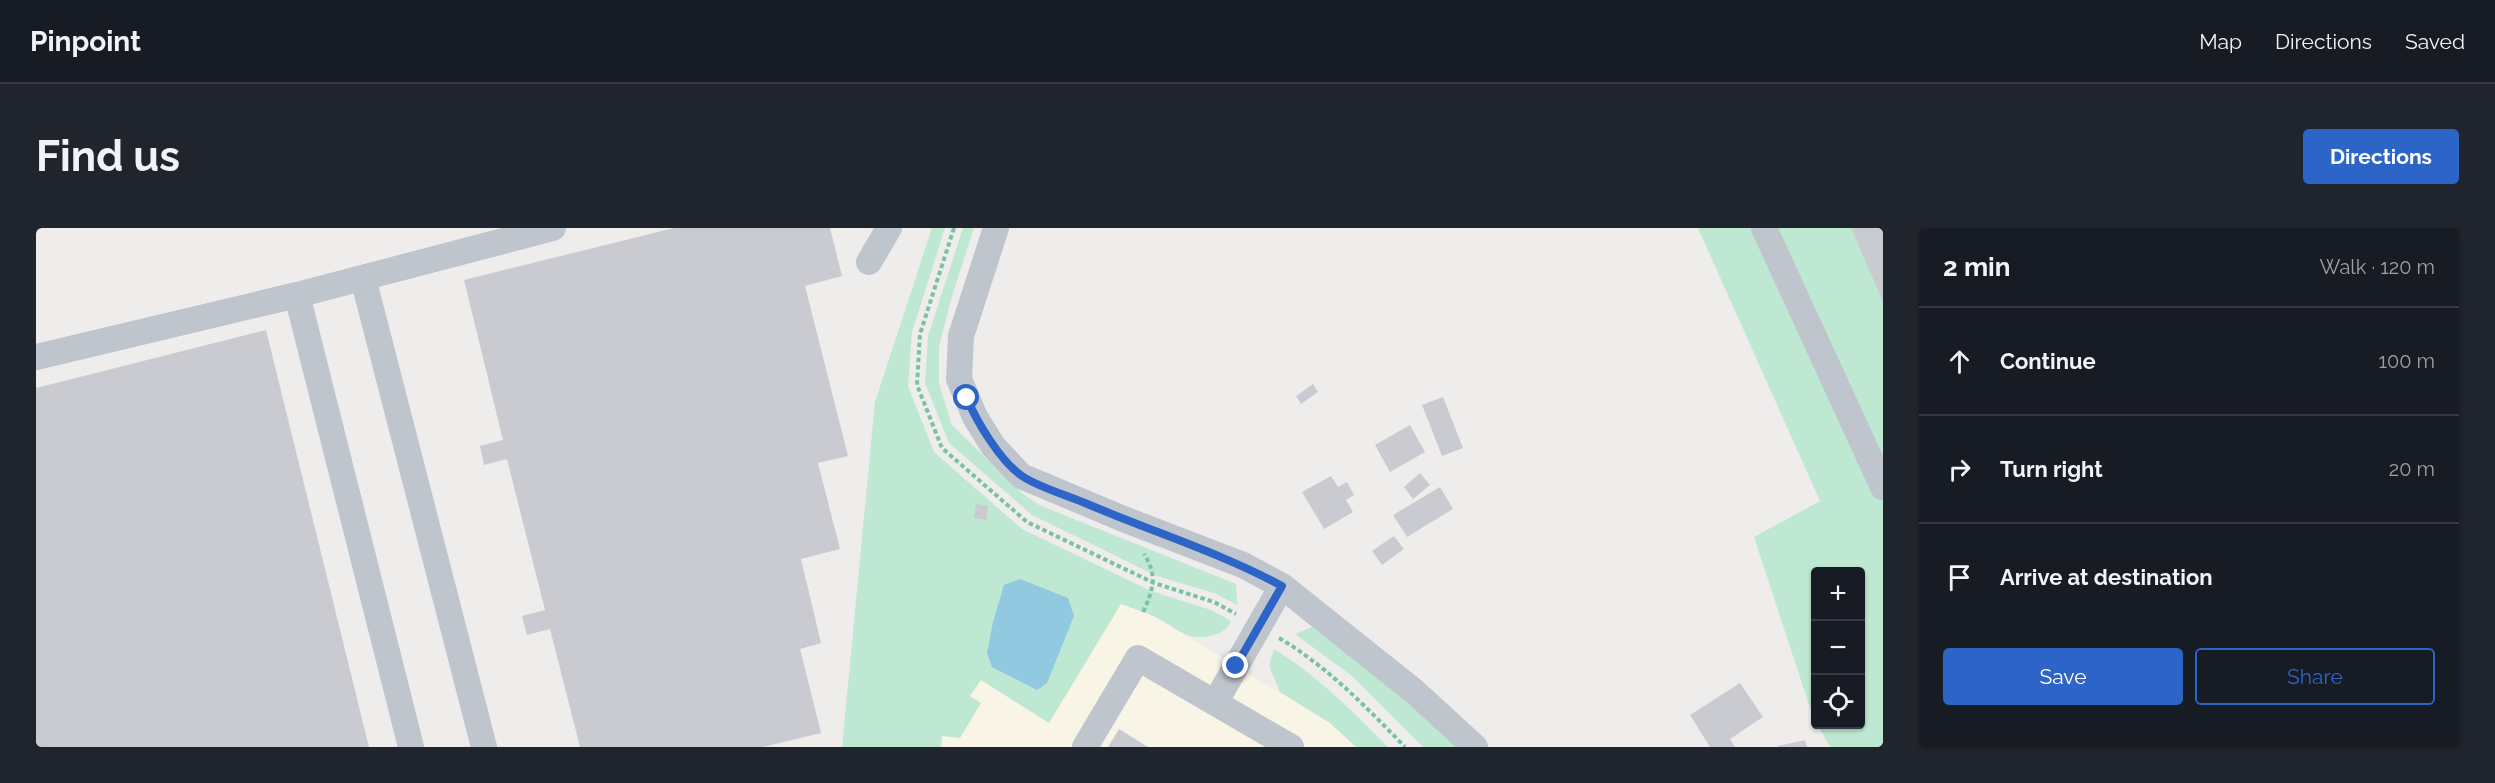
<!DOCTYPE html>
<html lang="en">
<head>
<meta charset="utf-8">
<style>
  body { margin:0; font-family:Raleway,sans-serif; background:#20242c; color:#f1f3f6 }
  .controls { position:absolute; right:18px; bottom:18px; display:grid; overflow:hidden; border-radius:6px; box-shadow:0 2px 4px #0004 }
  .controls button { width:54px; height:54px; display:grid; place-items:center; padding:0; border:0; border-bottom:2px solid #363941; background:#171b24; color:#f1f3f6; font:30px sans-serif }
  .stop { position:absolute; width:18px; height:18px; margin:-14px; border:4px solid #2d64c7; border-radius:50%; background:#fff }
  .stop.end { background:#2d64c7; border-color:#fff; box-shadow:0 2px 6px #0008 }
  .list { margin:0; padding:0; list-style:none }
  h2 { display:flex; justify-content:space-between; align-items:center; height:78px; margin:0; padding:0 24px; font-size:26px }
  h2 small { font-size:20px; font-weight:400; color:#9ea1a6 }
  .list li { display:grid; grid-template-columns:39px 1fr auto; gap:18px; align-items:center; box-sizing:border-box; height:108px; padding:0 24px; border-top:2px solid #363941 }
  .list b { display:block; font-size:22px; white-space:nowrap }
  .list em { font-size:20px; font-style:normal; color:#9ea1a6 }
  .actions { display:flex; gap:12px; padding:18px 24px }
  .actions a { flex:1; padding:14px 0; border:2px solid #2d64c7; border-radius:6px; text-align:center; font-size:21px; color:#2d64c7 }
  .actions .main { background:#2d64c7; color:#fff }
  .icon { flex:none; width:33px; height:33px; fill:none; stroke:currentColor; stroke-width:2; stroke-linecap:round; stroke-linejoin:round }
  .map { position:relative; flex:none; width:1847px; height:519px; overflow:hidden; border-radius:6px }
  header { display:flex; align-items:center; gap:36px; box-sizing:border-box; height:84px; padding:0 30px; background:#171b24; border-bottom:2px solid #363941 }
  header strong { font-size:28px }
  nav { display:flex; gap:33px; margin-inline-start:auto; font-size:21px }
  .intro { display:flex; align-items:center; justify-content:space-between; box-sizing:border-box; height:144px; padding:0 36px }
  h1 { margin:0; font-size:42px }
  .button { padding:15px 27px; border-radius:6px; background:#2d64c7; color:#fff; font-size:21px; font-weight:700 }
  main { display:flex; gap:36px; padding:0 36px }
  aside { flex:1; background:#171b24; border-radius:6px; box-shadow:0 2px 4px #0004 }
  .map>svg:first-child { display:block }
  .commercial { fill:#f9f5e6 }
  .green { fill:#bee8d2 }
  .water { fill:#90c9e0 }
  .building { fill:#cacbd0 }
  .lines { fill:none; stroke-linecap:round; stroke-linejoin:round }
  .path { stroke:#7bc2a4; stroke-width:4; stroke-dasharray:4.5 3; stroke-linecap:butt }
  .minor { stroke:#bfc5cd; stroke-width:26 }
  .route { stroke:#2d64c7; stroke-width:8 }
</style>
</head>
<body>
<header>
<strong>Pinpoint</strong>
<nav><a>Map</a><a>Directions</a><a>Saved</a></nav>
</header>
<div class="intro"><h1>Find us</h1><a class="button">Directions</a></div>
<main>
<div class="map">
<svg width="1847" height="519" viewBox="0 0 1847 519">
  <rect width="100%" height="100%" fill="#efecec"/>
  <path class="commercial" d="M918 338 1085 376 1119 389 1294 495 1320 519H898Z"/>
  <path class="green" d="M896 0H909L876 104 872 158 898 224 986 301 1115 363 1175 382 1195 393C1191 401 1187 404 1178 407 1148 415 1141 398 1117 388 1107 383 1096 380 1085 376L1013 495 945 452 934 468 945 475 924 510 906 508 905 519H806L839 174Z
    M927 0H938L916 68 903 119V156L916 197 987 266 1003 277 1200 356 1201 377 1181 366 1121 348 996 287 913 215 889 155 892 108Z
    M1662 0H1847V519H1794L1782 497 1824 496V344H1780L1779 491 1775 483 1718 309 1784 273Z
    M1276 399 1330 433 1420 519H1387L1316 448 1259 406Z
    M1238 421C1282 448 1316 483 1352 519H1320L1294 495 1244 464 1233 438Z"/>
  <path class="water" d="M984 351 1032 370 1038 388 1011 455 1001 462 956 439 951 425 957 394 968 357Z"/>
  <path class="building" d="M638 0H794L806 48 769 58 812 228 782 235 804 321 765 331 785 415 764 421 785 505 727 519H544L514 401 491 407 486 388 509 382 471 231 448 237 444 218 467 212 428 52Z
    M1815 0H1847V74Z
    M230 102 333 519H0V160Z
    M1277 156 1282 164 1265 176 1260 168Z
    M1407 169 1427 220 1406 228 1386 177Z
    M1374 197 1389 224 1354 244 1339 217Z
    M1384 245 1394 257 1377 271 1368 259Z
    M1295 248 1302 259 1311 254 1318 267 1310 272 1317 284 1288 301 1266 264Z
    M1404 259 1417 281 1371 309 1357 287Z
    M940 276 952 278 950 292 938 290Z
    M1358 308 1368 321 1346 337 1336 323Z
    M1704 455 1727 489 1694 511 1699 519H1674L1654 487Z
    M1083 501 1112 519H1072Z
    M1769 512 1771 519H1742V518Z"/>
  <g class="lines">
    <path class="path" d="M918 0 884 106 881 157 906 220 991 294 1118 355 1178 374 1200 386
      M1107 384C1117 363 1122 347 1108 326
      M1243 410C1292 439 1330 479 1369 519"/>
    <path class="minor" d="M960 0 925 108 923 151 939 189 957 218 985 248 1085 290 1207 337 1246 358 1379 464 1439 519
      M1728 0 1847 259
      M833 34 853 0
      M327 50 448 519
      M261 67 375 519
      M0 129 261 67 517 0
      M1179 475 1246 358
      M1049 519 1102 430 1255 519"/>
  </g>
  <g class="lines">
    <path class="route" d="M931 170C940 193 965 234 986 248 1002 259 1030 267 1049 275 1114 303 1183 324 1246 358L1200 438"/>
  </g>
</svg>
<div class="controls">
<button>+</button>
<button>−</button>
<button><svg class="icon" aria-label="locate" viewBox="0 0 24 24"><circle cx="12" cy="12" r="6"/><path d="M12 2v4M12 18v4M2 12h4M18 12h4"/></svg></button>
</div>
<div class="stop" style="left:931px;top:170px"></div>
<div class="stop end" style="left:1200px;top:438px"></div>
</div>
<aside>
<h2>2 min<small>Walk · 120 m</small></h2>
<ul class="list">
<li><svg class="icon" aria-label="ahead" viewBox="0 0 24 24"><path d="M12 20V5M6 11l6-6 6 6"/></svg><div><b>Continue</b></div><em>100 m</em></li>
<li><svg class="icon" aria-label="right" viewBox="0 0 24 24"><path d="M7 20v-9h11M14 6l5 5-5 5"/></svg><div><b>Turn right</b></div><em>20 m</em></li>
<li><svg class="icon" aria-label="arrive" viewBox="0 0 24 24"><path d="M6 21V4h12l-3 4 3 4H6"/></svg><div><b>Arrive at destination</b></div></li>
</ul>
<div class="actions"><a class="main">Save</a><a>Share</a></div>
</aside>
</main>
</body>
</html>
